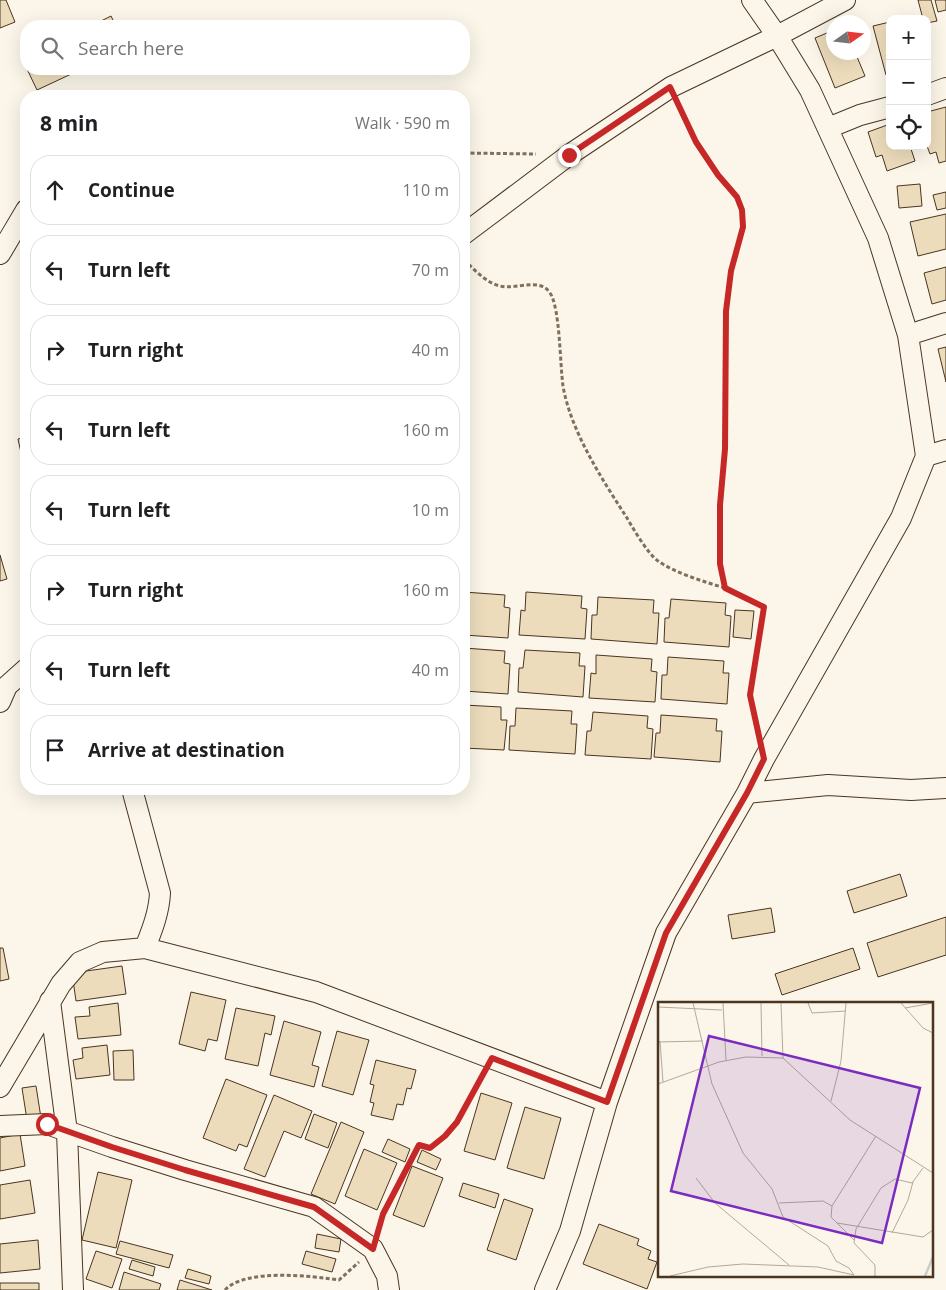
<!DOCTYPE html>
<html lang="en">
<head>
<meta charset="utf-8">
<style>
  body { margin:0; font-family:"Open Sans",sans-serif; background:#f6f6f6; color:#202124 }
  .controls { position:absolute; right:15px; top:15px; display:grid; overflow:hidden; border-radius:10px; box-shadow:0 5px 20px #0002 }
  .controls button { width:45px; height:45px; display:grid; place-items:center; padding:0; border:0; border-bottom:1px solid #e0e0e0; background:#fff; color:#202124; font:25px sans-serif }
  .compass { position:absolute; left:826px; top:15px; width:45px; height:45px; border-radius:50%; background:#fff; box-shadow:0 5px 20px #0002; rotate:76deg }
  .stop { position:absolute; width:15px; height:15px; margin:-11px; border:4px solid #c62828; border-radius:50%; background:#fff }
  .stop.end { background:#c62828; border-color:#fff; box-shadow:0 1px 5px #0008 }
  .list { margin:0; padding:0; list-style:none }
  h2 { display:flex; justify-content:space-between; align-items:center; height:65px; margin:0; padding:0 20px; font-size:21px }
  h2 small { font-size:16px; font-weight:400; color:#757577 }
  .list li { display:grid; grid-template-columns:32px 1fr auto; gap:15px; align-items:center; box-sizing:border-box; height:70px; margin:0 10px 10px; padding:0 10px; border:1px solid #e0e0e0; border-radius:20px }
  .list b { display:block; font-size:19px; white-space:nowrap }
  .list em { font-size:16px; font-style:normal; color:#757577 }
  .icon { flex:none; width:28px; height:28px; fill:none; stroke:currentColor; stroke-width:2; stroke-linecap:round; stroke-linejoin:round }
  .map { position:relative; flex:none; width:946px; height:1290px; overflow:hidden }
  .search { position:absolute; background:#fff; box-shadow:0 5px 20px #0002; left:20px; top:20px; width:450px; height:55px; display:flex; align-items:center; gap:12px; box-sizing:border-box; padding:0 18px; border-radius:20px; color:#757577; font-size:19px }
  .panel { position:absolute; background:#fff; box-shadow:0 5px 20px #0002; left:20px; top:90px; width:450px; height:705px; border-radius:20px }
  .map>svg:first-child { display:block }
  .building { fill:#ecdcbc; stroke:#4a3520 }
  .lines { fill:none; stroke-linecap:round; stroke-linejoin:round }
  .street-casing { stroke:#4a3520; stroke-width:22 }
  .path { stroke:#7f6f5c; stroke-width:3; stroke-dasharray:4 2.5; stroke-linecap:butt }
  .street { stroke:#fbf6e9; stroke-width:20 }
  .route { stroke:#c62828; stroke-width:6 }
  .inset-river { fill:none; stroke:#c9cecd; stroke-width:2.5 }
  .inset-road { fill:none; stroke:#b4a999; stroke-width:1 }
  .view { fill:#7b2cbf; fill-opacity:0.15; stroke:#7b2cbf; stroke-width:2.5 }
  .inset-edge { fill:none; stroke:#4a3520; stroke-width:2.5 }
</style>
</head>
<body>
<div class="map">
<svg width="946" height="1290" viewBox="0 0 946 1290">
  <rect width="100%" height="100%" fill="#fbf6e9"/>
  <path class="building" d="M0 0H6L15 22 0 28Z
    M918 0H931L937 21 927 23V19H923Z
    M935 0H946V10L938 12Z
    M111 16 116 26H91Z
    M890 22V74L886 75 873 26Z
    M834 30V52H855L865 76 835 88 815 38Z
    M27 69H82L37 90Z
    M946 107V161L939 163 936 152 930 154 927 146V112Z
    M890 124V146H910L915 161 887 171 882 155 876 157 868 132Z
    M920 184 922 206 899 208 897 186Z
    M946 192V208L937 210 933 195Z
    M946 214V249L918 256 910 222Z
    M946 267V300L932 304 924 273Z
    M946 347V382L938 349Z
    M26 437V471H25L18 439Z
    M0 555 7 579 0 581Z
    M464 592 505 595 504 607 510 608 508 638 464 635Z
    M526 592 582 596 581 608 587 609 585 639 519 635 521 610 525 611Z
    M598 597 654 600 653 613H659L657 644 591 639 592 615H597Z
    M671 599 726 603 725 615 731 616 729 647 664 642 665 618H669Z
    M735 610 754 611 751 639 733 637Z
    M464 648 505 651 504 663 510 664 508 694 464 691Z
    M525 650 580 653 579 666H585L583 697 518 692 519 668H523Z
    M596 655 652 659 651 671 657 672 655 702 589 698 591 673 596 674Z
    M668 657 724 661 723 673H729L727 704 661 699 662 675H667Z
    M464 705 501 707V720H507L504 750 464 748Z
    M516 708 572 711 571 724H577L575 754 509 750 510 726H515Z
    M593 712 648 716 647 728 653 729 651 759 585 755 587 731H591Z
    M661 715 717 719 716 731H722L720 762 654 757 656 733H660Z
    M900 874 907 896 854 913 847 891Z
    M771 908 775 932 732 939 728 915Z
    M946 917V955L878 977 867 943Z
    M0 948H3L9 979 0 981Z
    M853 948 860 969 782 995 775 974Z
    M122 966 126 994 76 1001 72 973Z
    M191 992 226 1000 217 1041 208 1039 205 1051 179 1044Z
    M118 1003 121 1035 78 1039 75 1017 90 1016 89 1007Z
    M236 1008 275 1016 271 1035 265 1033 258 1066 225 1059Z
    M284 1021 321 1032 312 1065 319 1067 314 1087 270 1075Z
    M337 1031 369 1040 353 1095 322 1086Z
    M107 1045 110 1075 76 1079 73 1060 83 1058 82 1048Z
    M133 1050 134 1080H114L113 1051Z
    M376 1060 416 1070 411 1089 407 1088 403 1105 397 1104 393 1120 371 1115 374 1103 370 1102 374 1085 370 1084Z
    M226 1079 267 1095 247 1147 239 1144 236 1151 203 1138Z
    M36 1086 41 1118 27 1120 22 1088Z
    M481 1093 512 1103 495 1160 464 1151Z
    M274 1095 312 1111 301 1138 284 1131 265 1177 244 1169Z
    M525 1107 561 1118 544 1179 507 1168Z
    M314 1114 337 1123 328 1148 305 1139Z
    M341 1122 364 1132 335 1204 311 1194Z
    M20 1134 25 1166 0 1171V1138Z
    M388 1139 410 1149 405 1162 382 1152Z
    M364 1149 397 1163 377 1210 345 1196Z
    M422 1150 441 1159 436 1170 417 1162Z
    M412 1166 443 1178 424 1227 393 1215Z
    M98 1172 132 1180 116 1248 82 1240Z
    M30 1180 35 1213 0 1219V1185Z
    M463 1183 499 1194 495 1208 459 1196Z
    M504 1199 533 1209 516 1260 487 1250Z
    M599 1224 639 1239 637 1245 651 1251 648 1259 657 1262 647 1289 583 1264Z
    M317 1234 341 1239 339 1252 315 1248Z
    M38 1240 40 1269 0 1273V1244Z
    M120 1241 173 1255 169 1268 116 1254Z
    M96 1251 122 1259 112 1288 86 1279Z
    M306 1251 336 1259 332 1272 302 1264Z
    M132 1260 155 1267 153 1276 129 1269Z
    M188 1269 211 1276 209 1284 185 1278Z
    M124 1272 161 1284 159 1290H119Z
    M180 1280 212 1290H177Z
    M0 1283H39V1290H0Z"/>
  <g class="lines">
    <defs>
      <path id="street" d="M927 95 946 88
        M828 128 860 115 890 107
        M464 234 569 155 671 87 777 36 845 0
        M0 254 26 210
        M908 335 946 323
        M926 456 946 450
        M0 702 7 686 26 669
        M132 789 160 893C159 913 152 930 145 948
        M747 793 828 785 911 790 946 788
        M50 1001 67 1132 73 1290
        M0 1087 61 984 80 962 103 952 145 948 316 992 607 1102
        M0 1126 47 1124 112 1147 185 1170 314 1207 373 1249 387 1276 389 1290
        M545 1290 570 1231 607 1102 666 933 747 793 764 759 901 518 926 456 908 335 878 238 810 90 777 36 752 0"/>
    </defs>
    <use href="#street" class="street-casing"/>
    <path class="path" d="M679 105 697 142 718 175 737 197 742 210 743 227 731 271 726 311 725 449 721 505 720 564 725 588 763 607 750 695 757 728
      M464 153 536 154
      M464 260C474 269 486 283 500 286 515 290 540 277 550 293 560 307 560 365 563 386 571 432 602 479 627 518 634 530 648 554 658 561 675 573 705 582 725 588
      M379 1228 383 1214 419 1145 430 1148C458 1126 465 1106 482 1076
      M225 1290C245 1268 312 1276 339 1280L359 1262"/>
    <use href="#street" class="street"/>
  </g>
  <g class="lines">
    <path class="route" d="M47 1124 112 1147 185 1170 314 1207 373 1249 383 1214 419 1145 430 1148 445 1136 457 1122 492 1058 607 1102 666 933 747 793 764 759 750 695 764 607 725 588 720 564V505L725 449 726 311 731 271 743 227 742 210 737 197 718 175 696 142 670 87 569 155"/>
  </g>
  <g transform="translate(658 1002)">
    <rect width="275" height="275" fill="#fbf6e9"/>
    <path class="inset-river" d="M267 274 275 255"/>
    <path class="inset-road" d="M35 1 54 82 85 151 114 187 125 215 170 244 178 259 191 266 196 273M65 1 68 58M103 1 104 54M123 1 125 56M150 1 154 11 188 9M243 1 265 26 275 31M0 5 64 8M247 6 275 1M2 39 5 80M0 40 45 39M0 82 61 60 88 55 125 56 192 118 275 171M173 99 183 59 188 1M38 176 57 201 131 263M121 201 165 199 174 204M179 221 265 235 275 228M234 231 250 198 255 180M196 238 173 215 174 204 218 134M12 274 50 265 85 262 160 265 196 273M217 274V263L196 241 198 227 223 186 237 177 254 181 265 166"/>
    <path class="view" d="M51 34 262 86 224 241 13 189Z"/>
    <rect width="275" height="275" class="inset-edge"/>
  </g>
</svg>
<div class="controls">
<button>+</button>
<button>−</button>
<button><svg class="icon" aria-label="locate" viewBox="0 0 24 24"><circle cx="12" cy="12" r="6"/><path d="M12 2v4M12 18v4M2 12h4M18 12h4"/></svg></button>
</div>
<svg class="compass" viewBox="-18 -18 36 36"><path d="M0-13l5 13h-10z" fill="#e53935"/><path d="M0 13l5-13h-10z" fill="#757577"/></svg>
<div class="stop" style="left:47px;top:1124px"></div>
<div class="stop end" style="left:569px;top:155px"></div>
<div class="search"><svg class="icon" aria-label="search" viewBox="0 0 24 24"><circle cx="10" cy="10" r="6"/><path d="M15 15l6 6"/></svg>Search here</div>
<section class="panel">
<h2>8 min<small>Walk · 590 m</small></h2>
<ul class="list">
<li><svg class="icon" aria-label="ahead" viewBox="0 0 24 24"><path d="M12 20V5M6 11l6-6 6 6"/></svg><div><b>Continue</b></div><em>110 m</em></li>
<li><svg class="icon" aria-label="left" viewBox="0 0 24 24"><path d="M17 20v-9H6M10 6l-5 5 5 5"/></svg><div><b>Turn left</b></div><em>70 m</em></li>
<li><svg class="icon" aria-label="right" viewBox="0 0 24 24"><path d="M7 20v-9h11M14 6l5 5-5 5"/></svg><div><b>Turn right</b></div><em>40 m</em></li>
<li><svg class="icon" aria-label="left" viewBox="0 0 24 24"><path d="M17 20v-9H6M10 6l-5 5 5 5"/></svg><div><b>Turn left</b></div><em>160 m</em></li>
<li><svg class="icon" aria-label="left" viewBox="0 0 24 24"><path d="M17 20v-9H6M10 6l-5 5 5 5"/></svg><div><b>Turn left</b></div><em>10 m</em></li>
<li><svg class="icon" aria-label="right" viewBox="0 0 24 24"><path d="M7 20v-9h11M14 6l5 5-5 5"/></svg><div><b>Turn right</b></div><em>160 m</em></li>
<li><svg class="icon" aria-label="left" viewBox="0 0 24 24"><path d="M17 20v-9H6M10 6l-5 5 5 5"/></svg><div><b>Turn left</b></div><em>40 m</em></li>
<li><svg class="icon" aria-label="arrive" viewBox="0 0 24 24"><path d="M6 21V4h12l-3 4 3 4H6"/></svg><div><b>Arrive at destination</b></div></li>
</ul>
</section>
</div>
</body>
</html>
